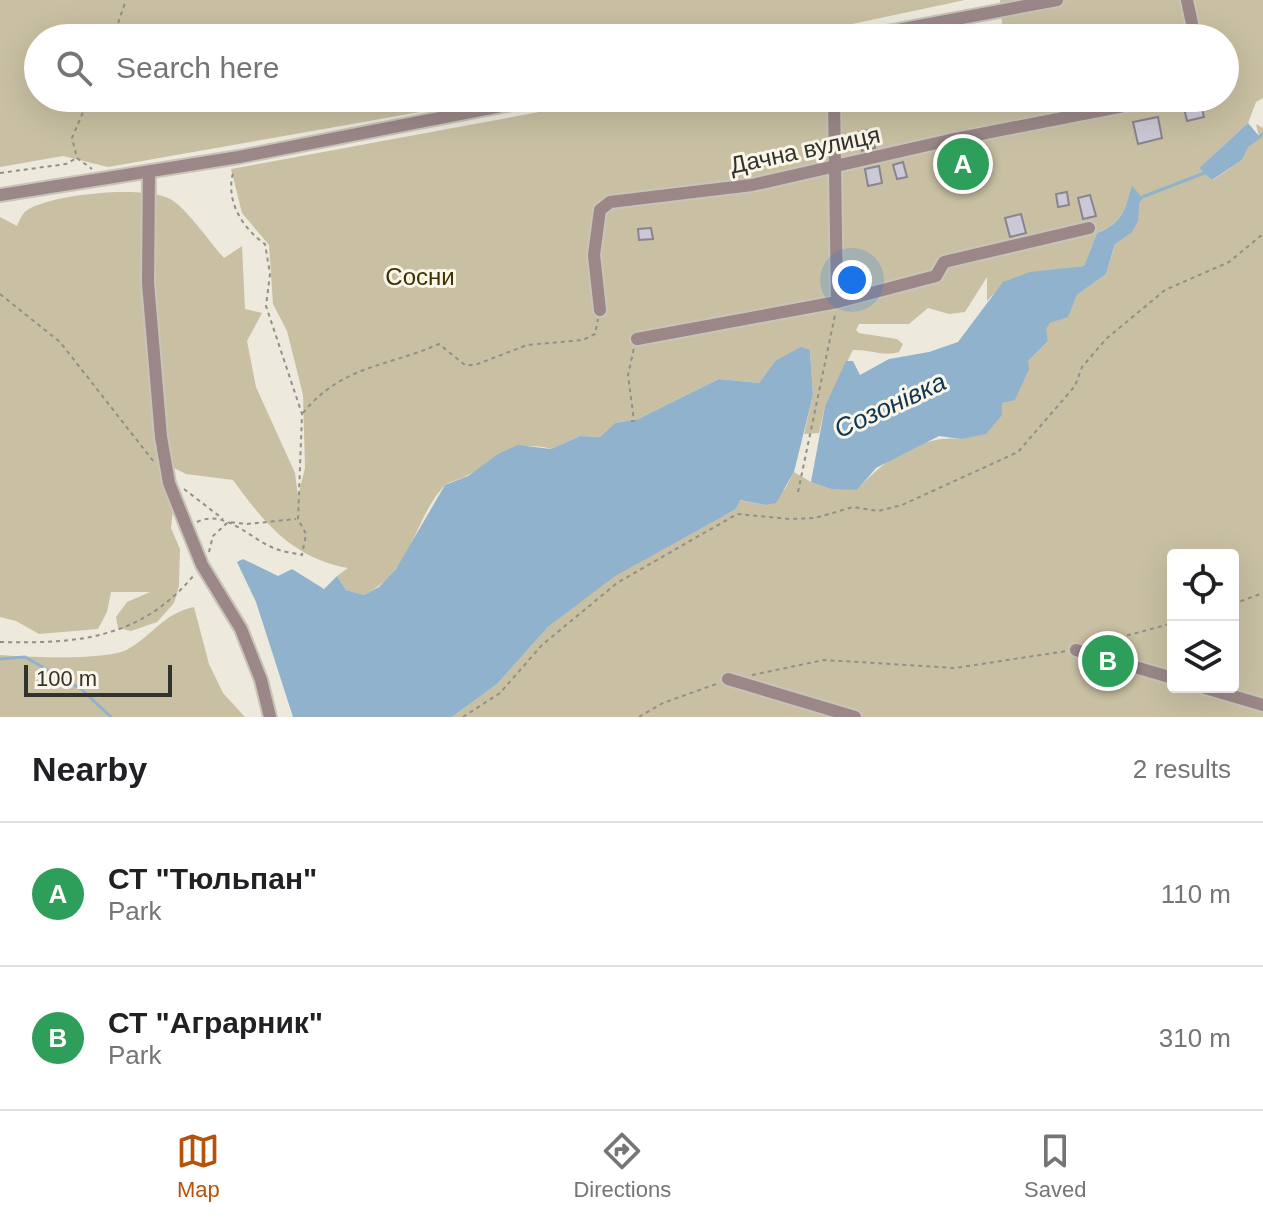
<!DOCTYPE html>
<html lang="en">
<head>
<meta charset="utf-8">
<style>
  body { margin:0; font-family:Arial,sans-serif; background:#f2f2f2; color:#202124 }
  .controls { position:absolute; right:24px; bottom:24px; display:grid; overflow:hidden; border-radius:8px; box-shadow:0 8px 32px #0002 }
  .controls button { width:72px; height:72px; display:grid; place-items:center; padding:0; border:0; border-bottom:2px solid #e0e0e0; background:#fff; color:#202124; font:40px sans-serif }
  .scale { position:absolute; left:24px; bottom:20px; width:148px; box-sizing:border-box; padding-left:8px; border:4px solid #33322d; border-top:0; font-size:22px; line-height:28px; white-space:nowrap; color:#33322d; -webkit-text-stroke:6px #faf6e9; paint-order:stroke }
  .you { position:absolute; left:852px; top:280px; width:28px; height:28px; margin:-20px; border:6px solid #fff; border-radius:50%; background:#1a73e8; box-shadow:0 0 0 12px #1a73e833 }
  .badge { display:grid; place-items:center; width:52px; height:52px; border-radius:50%; background:#b45309; color:#fff; font-size:26px; font-weight:700 }
  .pin { position:absolute; translate:-50% -50%; border:4px solid #fff; box-shadow:0 2px 8px #0006 }
  .list { margin:0; padding:0; list-style:none }
  h2 { display:flex; justify-content:space-between; align-items:center; height:104px; margin:0; padding:0 32px; font-size:34px }
  h2 small { font-size:26px; font-weight:400; color:#757577 }
  .list li { display:grid; grid-template-columns:52px 1fr auto; gap:24px; align-items:center; box-sizing:border-box; height:144px; padding:0 32px; border-top:2px solid #e0e0e0 }
  .list b { display:block; font-size:30px; white-space:nowrap }
  .list p { margin:0; font-size:26px; white-space:nowrap; color:#757577 }
  .list em { font-size:26px; font-style:normal; color:#757577 }
  .icon { flex:none; width:44px; height:44px; fill:none; stroke:currentColor; stroke-width:2; stroke-linecap:round; stroke-linejoin:round }
  .map { position:relative; flex:none; width:1263px; height:717px; overflow:hidden }
  .search { position:absolute; background:#fff; box-shadow:0 8px 32px #0002; left:24px; right:24px; top:24px; height:88px; display:flex; align-items:center; gap:20px; box-sizing:border-box; padding:0 28px; border-radius:44px; color:#757577; font-size:30px }
  .sheet { height:392px; background:#fff }
  nav { display:flex; justify-content:space-around; align-items:center; box-sizing:border-box; height:112px; border-top:2px solid #e0e0e0; background:#fff; font-size:22px; color:#757577 }
  nav a { display:grid; justify-items:center; gap:4px }
  nav .on { color:#b45309 }
  .map>svg:first-child { display:block }
  .green { fill:#c9c0a3; fill-rule:evenodd }
  .water { fill:#91b2cc }
  .lines { fill:none; stroke-linecap:round; stroke-linejoin:round }
  .stream { stroke:#91b2cc; stroke-width:3 }
  .building { fill:#ccc8d5; stroke:#888591; stroke-width:2 }
  .minor-casing { stroke:#c8c4b9; stroke-width:16 }
  .path { stroke:#928f86; stroke-width:2; stroke-dasharray:4 4; stroke-linecap:butt }
  .minor { stroke:#9b8787; stroke-width:12 }
  .labels { text-anchor:middle; stroke-width:6; stroke-linejoin:round; paint-order:stroke }
  .street-label { font-size:24px; fill:#33322d; stroke:#faf6e9 }
  .park-label { font-size:24px; fill:#3f3100; stroke:#faf6e9 }
  .water-label { font-size:26px; font-style:italic; fill:#0f3753; stroke:#faf6e9 }
</style>
</head>
<body>
<div class="map">
<svg width="1263" height="717" viewBox="0 0 1263 717">
  <rect width="100%" height="100%" fill="#ede9dc"/>
  <path class="green" d="M0 0H965L786 38H38V98H500L108 167 63 156 0 167Z
    M1000 0H1263V98L1256 102 1248 123 1199 168 1213 180 1242 160 1251 142 1259 136 1256 124 1263 128V717H452L497 684 548 627 615 575 722 517 736 509 739 500 765 505 785 489 794 472 811 482 857 490C882 461 922 434 961 439L1002 403 1028 361 1048 341 1045 329 1050 323 1068 316 1077 295 1106 274 1133 187C1123 212 1124 221 1097 233L1084 266C1045 272 1014 270 987 301V277L965 312 949 314 928 308 909 324H859L856 330 859 333 897 339 903 344 899 352C885 357 868 349 853 350L825 406 819 433 804 434 813 395 810 350 775 361 759 383 719 379 638 419 615 423 600 437 580 436 551 449C511 438 497 461 466 476 460 480 449 481 444 486 413 520 413 571 364 595L346 590 337 576 348 568C293 558 265 524 233 480L186 474 168 465 161 473 173 510 171 528 180 549 179 586 174 603 157 622 131 631 118 628 116 617 127 602 150 592H111L107 612 98 629 39 634 16 621 0 617V217L17 226C19 221 22 214 26 211 50 194 144 185 170 199 186 207 211 244 224 258L242 246 245 309 262 313 247 341 256 387 295 473 298 496 305 468 303 395 287 331 273 304 269 245 242 213 231 169 615 98H1225V38H915L1002 24ZM1173 555H1233V687H1173Z
    M194 607 209 664 223 693 245 717H0V655C25 657 108 661 128 649 153 635 164 613 194 607Z"/>
  <path class="water" d="M1248 123 1259 136 1251 142 1242 160 1212 180 1199 168Z
    M1132 186 1140 195 1138 221 1132 232 1115 244 1106 274 1077 295 1068 317 1050 323 1046 329 1048 341 1028 361 1029 369 1015 400 1002 403V415L986 434 961 439 939 436 876 468 857 490 832 489 811 482 825 406 846 361H853L860 375 889 359 929 352 958 342 1003 282 1030 272 1084 266 1097 233C1123 222 1124 212 1132 186Z
    M801 347 810 350 813 395 794 472 776 503 765 505 740 500 736 509 722 517 615 576 548 627 497 684 452 717H293L256 602 237 562 243 559 278 576 292 569 324 589 337 576 346 590 364 595 379 587 396 569 445 485 468 476 498 454 518 445 551 449 580 436 600 437 615 423 638 419 719 379 759 383 775 361Z"/>
  <g class="lines">
    <path class="stream" d="M1250 144 1263 134
      M1138 202 1142 197 1207 172
      M0 659 25 657 81 689 111 717"/>
  </g>
  <path class="building" d="M1200 100 1204 117 1187 121 1183 104Z
    M1158 117 1162 138 1138 144 1133 122Z
    M870 130 875 148 862 151 858 132Z
    M981 143 984 158 972 161 969 146Z
    M903 162 907 177 897 179 893 165Z
    M879 166 882 183 868 186 865 169Z
    M1067 192 1069 205 1058 207 1056 194Z
    M1090 195 1096 216 1083 219 1078 198Z
    M1021 214 1026 233 1010 237 1005 218Z
    M651 228 653 239 639 240 638 229Z"/>
  <g class="lines">
    <defs>
      <path id="minor" d="M1187 0 1195 38
        M855 38 1057 0
        M834 98 837 302
        M149 172 148 283 161 437 169 483 202 565 241 629 261 680 270 717
        M0 195 239 157 543 98
        M600 310 594 255 600 210 610 202 752 185 950 140 1165 98
        M637 339 837 302 936 276 944 262 1089 228
        M1076 650 1173 678
        M728 679 855 717
        M1202 687 1263 705"/>
    </defs>
    <use href="#minor" class="minor-casing"/>
    <path class="path" d="M113 38 126 0
      M89 98 72 138 77 158 92 169
      M0 173 66 164 75 159
      M0 294 60 342 154 462
      M303 413C342 365 387 367 439 344L465 365H475L527 345 583 340 595 334 598 319
      M631 421H634L628 375 634 348
      M184 489 223 519
      M798 492 835 315
      M197 522C225 508 251 540 276 549 284 552 293 553 302 555L306 534 298 519 302 414 266 306 270 274 265 244C242 228 224 199 234 170
      M209 552 213 536 228 522 247 524 296 519
      M1233 604 1263 593
      M0 642C77 644 141 639 194 575
      M1096 644 1173 623
      M752 675 824 660 955 668 1067 651
      M463 717 500 693 542 645 617 583 737 514 790 519 815 518 853 507 878 511 902 505 1018 452 1075 386 1082 367 1106 339 1165 290 1229 262 1263 234
      M639 717 663 703 719 683"/>
    <use href="#minor" class="minor"/>
  </g>
  <g class="labels">
    <g class="street-label">
      <text transform="translate(805 150) rotate(-12)" y="8">Дачна вулиця</text>
    </g>
    <g class="park-label">
      <text x="420" y="285">Сосни</text>
    </g>
    <g class="water-label">
      <text transform="translate(890 405) rotate(-25)" y="9">Созонівка</text>
    </g>
  </g>
</svg>
<div class="controls">
<button><svg class="icon" aria-label="locate" viewBox="0 0 24 24"><circle cx="12" cy="12" r="6"/><path d="M12 2v4M12 18v4M2 12h4M18 12h4"/></svg></button>
<button><svg class="icon" aria-label="layers" viewBox="0 0 24 24"><path d="M12 4l9 5-9 5-9-5zM3 14l9 5 9-5"/></svg></button>
</div>
<div class="scale">100 m</div>
<div class="you"></div>
<div class="pin badge" style="left:963px;top:164px;background:#2e9e5b">A</div>
<div class="pin badge" style="left:1108px;top:661px;background:#2e9e5b">B</div>
<div class="search"><svg class="icon" aria-label="search" viewBox="0 0 24 24"><circle cx="10" cy="10" r="6"/><path d="M15 15l6 6"/></svg>Search here</div>
</div>
<section class="sheet">
<h2>Nearby<small>2 results</small></h2>
<ul class="list">
<li><span class="badge" style="background:#2e9e5b">A</span><div><b>СТ &quot;Тюльпан&quot;</b><p>Park</p></div><em>110 m</em></li>
<li><span class="badge" style="background:#2e9e5b">B</span><div><b>СТ &quot;Аграрник&quot;</b><p>Park</p></div><em>310 m</em></li>
</ul>
</section>
<nav>
<a class="on"><svg class="icon" aria-label="map" viewBox="0 0 24 24"><path d="M3 6l6-2 6 2 6-2v14l-6 2-6-2-6 2zM9 4v14M15 6v14"/></svg>Map</a>
<a><svg class="icon" aria-label="directions" viewBox="0 0 24 24"><path d="M12 3l9 9-9 9-9-9zM9 14v-3h6M13 9l2 2-2 2"/></svg>Directions</a>
<a><svg class="icon" aria-label="saved" viewBox="0 0 24 24"><path d="M7 4h10v16l-5-4-5 4z"/></svg>Saved</a>
</nav>
</body>
</html>
